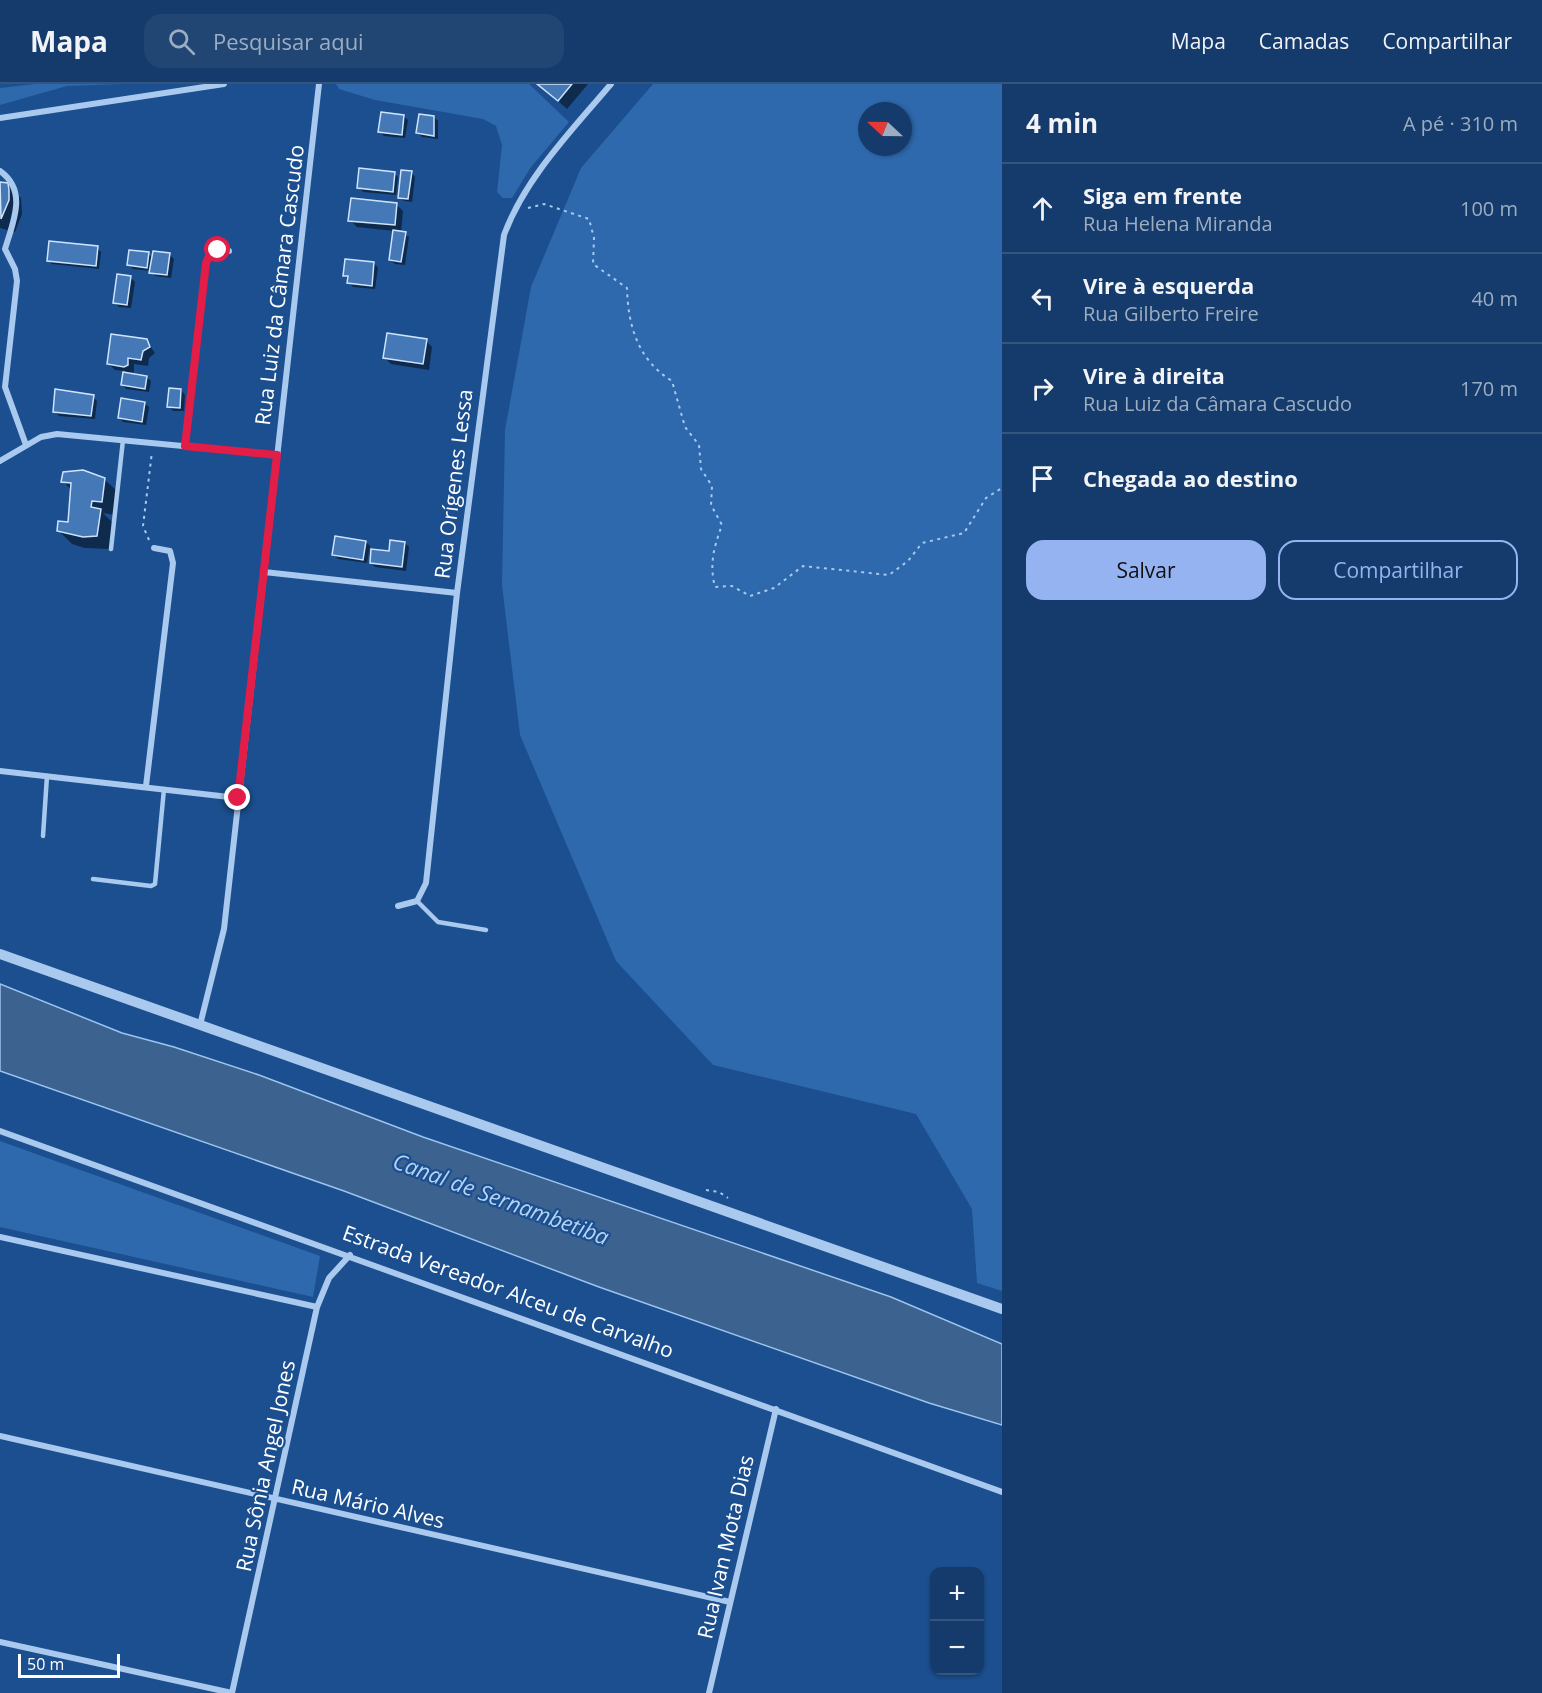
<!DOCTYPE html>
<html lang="pt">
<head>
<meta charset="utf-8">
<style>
  body { margin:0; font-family:"Open Sans",sans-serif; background:#214673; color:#f1f3f6 }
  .controls { position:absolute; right:18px; bottom:18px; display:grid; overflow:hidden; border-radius:12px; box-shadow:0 2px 4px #0004 }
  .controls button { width:54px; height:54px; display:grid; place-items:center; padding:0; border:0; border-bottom:2px solid #33557e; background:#143b6b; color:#f1f3f6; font:30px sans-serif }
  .compass { position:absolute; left:858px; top:18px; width:54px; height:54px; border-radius:50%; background:#143b6b; box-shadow:0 2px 4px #0004; rotate:292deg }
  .scale { position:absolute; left:18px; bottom:15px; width:102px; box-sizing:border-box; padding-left:6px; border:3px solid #fff; border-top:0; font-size:16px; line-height:21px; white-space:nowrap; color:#fff; -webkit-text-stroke:4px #1b4f8f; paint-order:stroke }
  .stop { position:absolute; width:18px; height:18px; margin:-14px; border:4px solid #e11d48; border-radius:50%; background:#fff }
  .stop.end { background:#e11d48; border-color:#fff; box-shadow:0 2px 6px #0008 }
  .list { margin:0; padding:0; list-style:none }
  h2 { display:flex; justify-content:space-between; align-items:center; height:78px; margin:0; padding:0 24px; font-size:26px }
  h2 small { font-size:20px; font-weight:400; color:#9dadc1 }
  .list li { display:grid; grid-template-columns:39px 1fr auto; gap:18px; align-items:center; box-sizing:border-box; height:90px; padding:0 24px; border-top:2px solid #33557e }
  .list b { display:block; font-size:22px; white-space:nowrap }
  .list p { margin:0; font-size:20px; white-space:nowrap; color:#9dadc1 }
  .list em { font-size:20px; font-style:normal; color:#9dadc1 }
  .actions { display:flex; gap:12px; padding:18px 24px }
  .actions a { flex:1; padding:14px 0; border:2px solid #95b2f1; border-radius:18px; text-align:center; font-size:21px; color:#95b2f1 }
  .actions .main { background:#95b2f1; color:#111 }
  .icon { flex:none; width:33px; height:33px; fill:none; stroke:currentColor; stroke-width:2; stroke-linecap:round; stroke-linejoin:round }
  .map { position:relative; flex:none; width:1002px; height:1609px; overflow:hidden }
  header { display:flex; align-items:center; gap:36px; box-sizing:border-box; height:84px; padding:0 30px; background:#143b6b; border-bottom:2px solid #33557e }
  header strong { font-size:28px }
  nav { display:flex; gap:33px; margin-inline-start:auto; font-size:21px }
  .search { width:420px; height:54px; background:#214673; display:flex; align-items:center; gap:15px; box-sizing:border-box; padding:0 21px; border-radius:18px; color:#9dadc1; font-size:22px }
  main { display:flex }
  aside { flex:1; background:#143b6b }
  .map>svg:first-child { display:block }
  .green { fill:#2e69ad; fill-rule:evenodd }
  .water { fill:#3c6290; stroke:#9cc4f0; stroke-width:1.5 }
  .shadow { fill:#0007 }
  .building { fill:#4478b7; stroke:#cfe3fa; stroke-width:1.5 }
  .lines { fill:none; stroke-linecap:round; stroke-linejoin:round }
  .path { stroke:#a9c9ee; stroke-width:2; stroke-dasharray:3 4.5; stroke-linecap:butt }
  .service { stroke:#a9c9ee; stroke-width:4.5 }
  .minor { stroke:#a9c9ee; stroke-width:6 }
  .tertiary { stroke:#a9c9ee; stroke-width:10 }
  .route { stroke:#e11d48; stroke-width:8 }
  .labels { text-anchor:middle; stroke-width:4.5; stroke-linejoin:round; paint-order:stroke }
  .street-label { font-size:21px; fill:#fff; stroke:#1b4f8f }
  .water-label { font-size:22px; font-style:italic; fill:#b5d3f5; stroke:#1b4f8f }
</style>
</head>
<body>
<header>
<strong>Mapa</strong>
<div class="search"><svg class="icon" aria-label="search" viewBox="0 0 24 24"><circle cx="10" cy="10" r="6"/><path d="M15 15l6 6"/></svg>Pesquisar aqui</div>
<nav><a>Mapa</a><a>Camadas</a><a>Compartilhar</a></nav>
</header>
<main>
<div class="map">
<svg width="1002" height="1609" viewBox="0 0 1002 1609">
  <rect width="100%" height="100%" fill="#1b4f8f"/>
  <path class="green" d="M35 0H122L67 2 0 21V4Z
    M336 0H529L569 38 531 83 512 114H503L497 108 502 61 496 42 483 35 375 16 339 5Z
    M653 0H1002V1207L977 1199 972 1125 916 1030 713 981 616 877 520 651 502 501 505 346 531 203 581 84ZM867 27H903V63H867Z
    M0 1057 320 1172 313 1213 0 1143Z"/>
  <path class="water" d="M0 900 122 949 174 963 259 991 423 1053 891 1213 1002 1260V1341L929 1319 599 1203 344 1107 0 987Z"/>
  <path class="shadow" d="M539 0H588L567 25Z
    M403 32 408 36 405 54 384 52 380 48Z
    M434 33 438 37V55L422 53 418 49Z
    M411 88 415 93 412 118 404 117 399 113Z
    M394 89 398 93 396 111 363 108 359 104Z
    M0 100H7L21 114 22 130 15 148 0 144Z
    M396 120 403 127 401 149 409 153 405 181 395 180 390 176 394 147 357 143 350 136Z
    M97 164 101 168 99 185 52 180 48 176Z
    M148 170 153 174 170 171 174 175 171 194 155 192 151 187 133 185 129 181Z
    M374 179 378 184 375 205 353 203 349 198 345 191Z
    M131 194 135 198 131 224 119 223 115 219Z
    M146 256 155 269 149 274 148 282 134 280V288L128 290 147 293 151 297 149 308 126 305 122 300 125 287 115 286 109 280Z
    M426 257 432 263 429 286 391 280 385 274Z
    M181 306 185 311 184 327H173L169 322Z
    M93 313 97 317 95 335 59 332 55 328Z
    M144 319 149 323 146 341 123 338 119 333Z
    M104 395 118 408 115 431 103 429 113 439 110 465 85 464 72 460 58 446 69 439 72 407 63 397Z
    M366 458 370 462 367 479 338 475 334 471Z
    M405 459 409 463 406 487 375 483 371 479Z"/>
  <path class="building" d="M537 0H572L558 17Z
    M381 28 404 31 402 51 378 48Z
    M419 30 434 32V52L416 49Z
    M359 84 395 88 393 108 357 104Z
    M401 86 412 87 408 115 398 114Z
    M0 98 8 99 9 106V116L1 135Z
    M351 114 397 119 395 141 348 137Z
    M393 146 406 148 401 178 389 176Z
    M49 157 98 162 96 182 47 177Z
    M129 166 149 168 147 184 127 181Z
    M153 167 170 169 167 191 149 189Z
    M345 175 374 178 372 202 347 199 348 192H343Z
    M117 190 131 192 127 221 113 219Z
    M387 249 427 255 423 280 383 274Z
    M111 250 147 255 150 263 143 267 141 276 128 274V281L124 283 107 280Z
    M123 288 147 292 145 305 121 301Z
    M169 304 181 305 180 324 167 323Z
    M55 305 94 311 91 332 53 328Z
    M121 314 145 318 142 338 118 334Z
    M83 386 105 394 102 418 92 417 91 423 101 425 97 452 83 453 57 447 58 437 68 438 71 399 61 398 63 388Z
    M335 452 366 457 363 476 332 471Z
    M390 456 405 458 402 483 370 479 371 465 389 467Z"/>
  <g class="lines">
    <path class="path" d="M528 124 544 120 589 135 594 154 593 180 627 204C628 242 638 276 672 297L685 343 699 361 701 385 712 402 711 421 722 441C714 463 709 480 715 503L732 502 750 512 774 504 803 482 889 491 908 477 922 459 964 449 986 414 1002 404
      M149 456 143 442 152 368
      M706 1106 719 1108 728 1114"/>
    <path class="service" d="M111 465 123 356
      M43 752 47 692
      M93 795 151 802 155 800 164 705
      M417 817 438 838 486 846"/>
    <path class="minor" d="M0 34 224 0
      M0 87C28 107 13 138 5 165L15 185 17 197 5 303 26 361
      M185 362 206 179 211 168 229 167
      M0 377 41 353 57 350 277 371
      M264 488 457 509
      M0 687 238 714
      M146 702 173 479 170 467 154 464
      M398 822 417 817 426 799 457 509 504 151C525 94 572 46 611 0
      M200 941 224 845 319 0
      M0 1047 1002 1408
      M0 1153 317 1223
      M0 1352 730 1518
      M0 1558 232 1609
      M232 1609 317 1223 329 1194 350 1171
      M709 1609 776 1325"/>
    <path class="tertiary" d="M0 870 1002 1225"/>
  </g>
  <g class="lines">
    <path class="route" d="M218 166 211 168 206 179 185 362 277 371 238 714"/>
  </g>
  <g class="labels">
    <g class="street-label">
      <text transform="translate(280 201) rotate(-83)" y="7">Rua Luiz da Câmara Cascudo</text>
      <text transform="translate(454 400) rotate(-83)" y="7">Rua Orígenes Lessa</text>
      <text transform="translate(508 1208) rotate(20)" y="7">Estrada Vereador Alceu de Carvalho</text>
      <text transform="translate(266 1382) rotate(-78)" y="7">Rua Sônia Angel Jones</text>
      <text transform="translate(368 1420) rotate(13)" y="7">Rua Mário Alves</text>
      <text transform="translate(726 1463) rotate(-77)" y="7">Rua Ivan Mota Dias</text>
    </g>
    <g class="water-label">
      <text transform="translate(501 1115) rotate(20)" y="8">Canal de Sernambetiba</text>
    </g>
  </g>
</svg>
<div class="controls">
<button>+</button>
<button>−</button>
</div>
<svg class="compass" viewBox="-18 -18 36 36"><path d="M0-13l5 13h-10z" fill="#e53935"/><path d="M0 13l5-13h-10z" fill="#9dadc1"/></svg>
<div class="scale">50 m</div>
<div class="stop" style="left:218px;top:166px"></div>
<div class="stop end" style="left:238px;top:714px"></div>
</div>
<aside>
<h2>4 min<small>A pé · 310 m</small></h2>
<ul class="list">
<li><svg class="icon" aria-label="ahead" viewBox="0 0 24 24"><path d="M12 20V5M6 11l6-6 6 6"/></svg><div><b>Siga em frente</b><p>Rua Helena Miranda</p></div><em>100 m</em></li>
<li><svg class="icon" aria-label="left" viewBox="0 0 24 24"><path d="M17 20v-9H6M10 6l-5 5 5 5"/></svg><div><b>Vire à esquerda</b><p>Rua Gilberto Freire</p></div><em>40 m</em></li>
<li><svg class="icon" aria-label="right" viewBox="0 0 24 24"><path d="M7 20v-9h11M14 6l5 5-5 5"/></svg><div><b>Vire à direita</b><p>Rua Luiz da Câmara Cascudo</p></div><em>170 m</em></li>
<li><svg class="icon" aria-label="arrive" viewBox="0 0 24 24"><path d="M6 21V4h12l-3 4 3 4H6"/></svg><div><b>Chegada ao destino</b></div></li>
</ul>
<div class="actions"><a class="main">Salvar</a><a>Compartilhar</a></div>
</aside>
</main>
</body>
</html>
